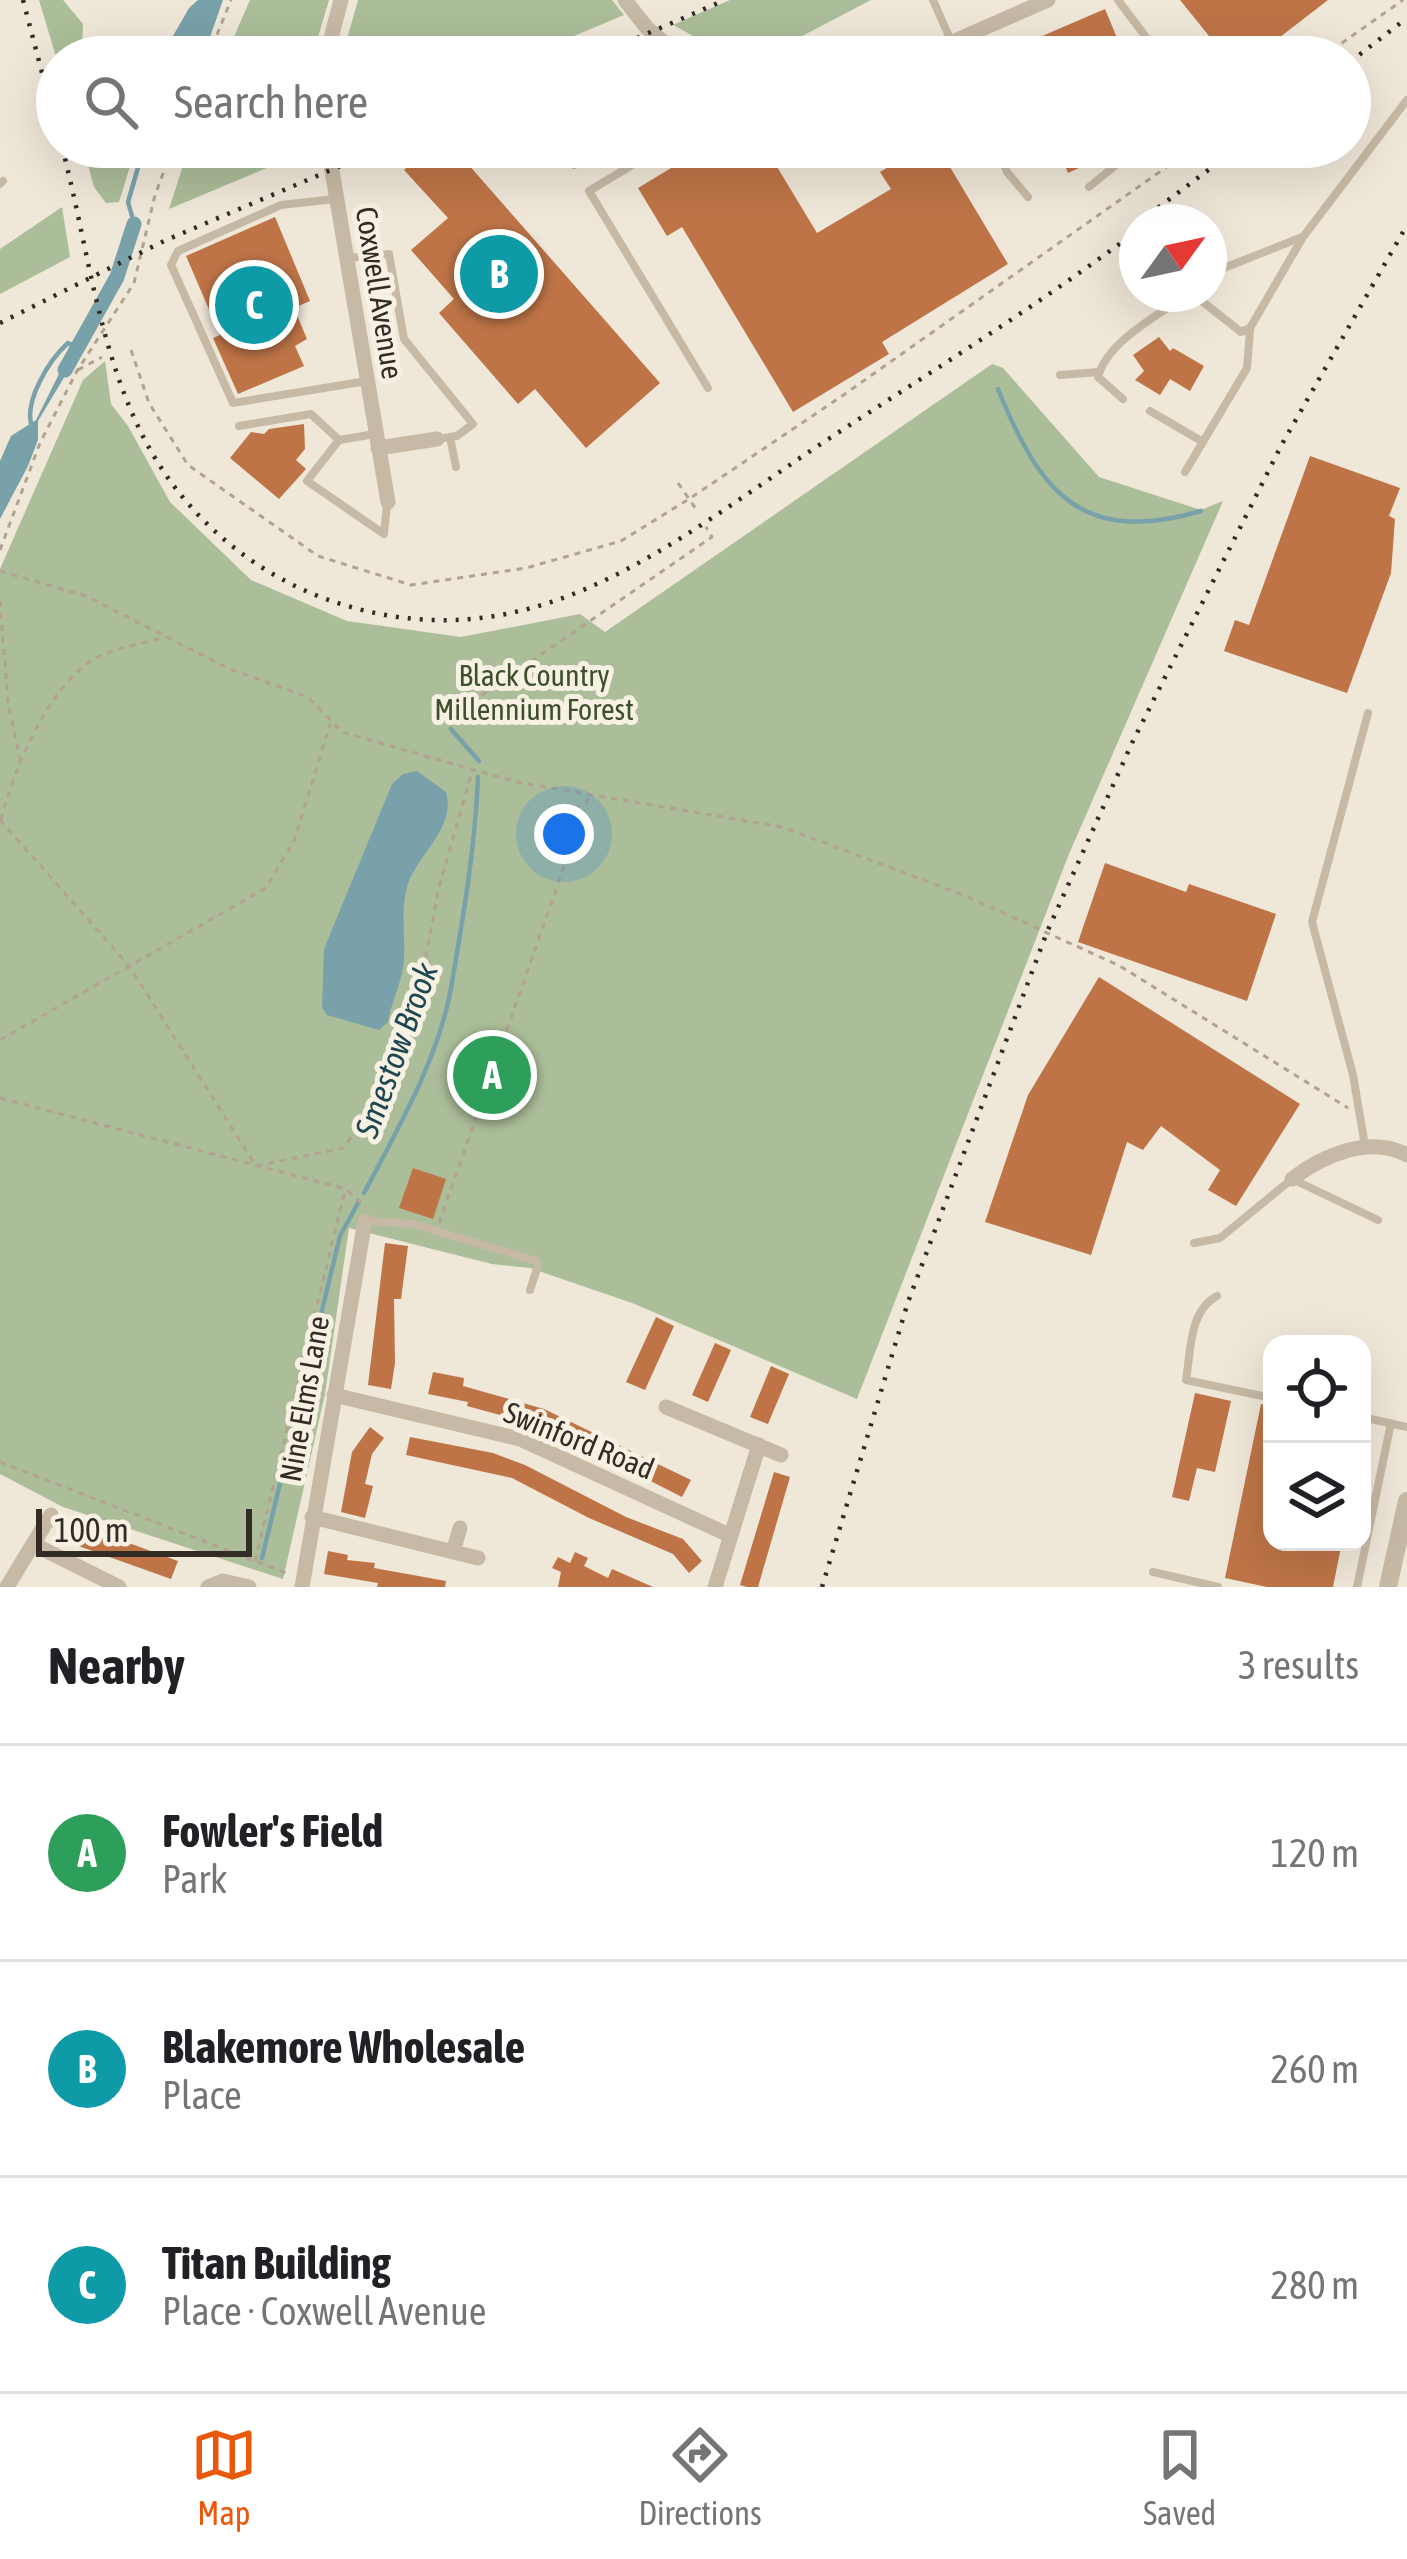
<!DOCTYPE html>
<html lang="en">
<head>
<meta charset="utf-8">
<style>
  body { margin:0; font-family:"Asap Condensed",sans-serif; background:#f2f2f2; color:#202124 }
  .controls { position:absolute; right:36px; bottom:36px; display:grid; overflow:hidden; border-radius:24px; box-shadow:0 12px 48px #0002 }
  .controls button { width:108px; height:108px; display:grid; place-items:center; padding:0; border:0; border-bottom:3px solid #e0e0e0; background:#fff; color:#202124; font:60px sans-serif }
  .compass { position:absolute; left:1119px; top:204px; width:108px; height:108px; border-radius:50%; background:#fff; box-shadow:0 12px 48px #0002; rotate:57deg }
  .scale { position:absolute; left:36px; bottom:30px; width:216px; box-sizing:border-box; padding-left:12px; border:6px solid #322b26; border-top:0; font-size:33px; line-height:42px; white-space:nowrap; color:#322b26; -webkit-text-stroke:9px #f7f1e4; paint-order:stroke }
  .you { position:absolute; left:564px; top:834px; width:42px; height:42px; margin:-30px; border:9px solid #fff; border-radius:50%; background:#1a73e8; box-shadow:0 0 0 18px #1a73e833 }
  .badge { display:grid; place-items:center; width:78px; height:78px; border-radius:50%; background:#ea580c; color:#fff; font-size:39px; font-weight:700 }
  .pin { position:absolute; translate:-50% -50%; border:6px solid #fff; box-shadow:0 3px 12px #0006 }
  .list { margin:0; padding:0; list-style:none }
  h2 { display:flex; justify-content:space-between; align-items:center; height:156px; margin:0; padding:0 48px; font-size:51px }
  h2 small { font-size:39px; font-weight:400; color:#757577 }
  .list li { display:grid; grid-template-columns:78px 1fr auto; gap:36px; align-items:center; box-sizing:border-box; height:216px; padding:0 48px; border-top:3px solid #e0e0e0 }
  .list b { display:block; font-size:45px; white-space:nowrap }
  .list p { margin:0; font-size:39px; white-space:nowrap; color:#757577 }
  .list em { font-size:39px; font-style:normal; color:#757577 }
  .icon { flex:none; width:66px; height:66px; fill:none; stroke:currentColor; stroke-width:2; stroke-linecap:round; stroke-linejoin:round }
  .map { position:relative; flex:none; width:1407px; height:1587px; overflow:hidden }
  .search { position:absolute; background:#fff; box-shadow:0 12px 48px #0002; left:36px; right:36px; top:36px; height:132px; display:flex; align-items:center; gap:30px; box-sizing:border-box; padding:0 42px; border-radius:66px; color:#757577; font-size:45px }
  .sheet { height:804px; background:#fff }
  nav { display:flex; justify-content:space-around; align-items:center; box-sizing:border-box; height:168px; border-top:3px solid #e0e0e0; background:#fff; font-size:33px; color:#757577 }
  nav a { display:grid; justify-items:center; gap:6px }
  nav .on { color:#ea580c }
  .map>svg:first-child { display:block }
  .green { fill:#acbd99 }
  .water { fill:#79a1aa }
  .lines { fill:none; stroke-linecap:round; stroke-linejoin:round }
  .stream { stroke:#79a1aa; stroke-width:4.5 }
  .canal { stroke:#79a1aa; stroke-width:15 }
  .building { fill:#be7447 }
  .path { stroke:#b2a38f; stroke-width:3; stroke-dasharray:6 6; stroke-linecap:butt }
  .service { stroke:#c6b9a5; stroke-width:8 }
  .minor { stroke:#c6b9a5; stroke-width:15 }
  .tertiary { stroke:#c6b9a5; stroke-width:18 }
  .rail { stroke:#322b26; stroke-width:4.5; stroke-dasharray:3 9; stroke-linecap:butt }
  .labels { text-anchor:middle; stroke-width:10; stroke-linejoin:round; paint-order:stroke }
  .street-label { font-size:30px; fill:#322b26; stroke:#f7f1e4 }
  .park-label { font-size:30px; fill:#3d4f2b; stroke:#f7f1e4 }
  .water-label { font-size:33px; font-style:italic; fill:#1e4751; stroke:#f7f1e4 }
</style>
</head>
<body>
<div class="map">
<svg width="1407" height="1587" viewBox="0 0 1407 1587">
  <rect width="100%" height="100%" fill="#efe7d8"/>
  <path class="green" d="M39 0H63L83 24 82 44 114 57 57 60Z
    M250 0H329L312 57H225Z
    M358 0H612L624 15 524 57H342Z
    M730 0H871L762 57H732L673 25Z
    M83 147H136L119 202 106 203 94 187Z
    M189 147H312V149L169 209Z
    M62 207 70 257 0 294V249Z
    M105 361 111 404 128 426 170 502 251 580 347 621 461 637 580 614 605 632 992 364 1003 368 1099 477 1201 510 1223 501 1069 854 857 1399 632 1303 530 1268 492 1264 349 1228 325 1394 283 1579 63 1507 0 1474V569L83 380Z"/>
  <path class="water" d="M198 0H223L203 57H161L189 8Z
    M70 341 75 359 38 421V440L28 466 0 519V461L11 436 36 420 68 356Z
    M417 771 446 792C456 828 419 852 408 884 399 911 407 940 403 968 400 986 391 1003 388 1022L379 1030 327 1015 322 1008 324 949 392 784 403 774Z"/>
  <g class="lines">
    <path class="stream" d="M132 216 128 202 144 147
      M998 389C1040 493 1082 546 1201 511
      M32 427C23 402 49 360 68 343L78 347
      M451 729 479 761
      M364 1193C397 1131 439 1057 451 988 463 918 475 849 478 777
      M262 1558 340 1236 358 1203"/>
    <path class="canal" d="M65 370 117 277 134 224"/>
  </g>
  <path class="building" d="M1180 0H1328L1254 57H1226Z
    M1105 9 1125 57H993Z
    M430 147H453L660 383 586 448 535 389 518 404 439 313 454 299 411 250 448 218 404 170Z
    M706 147H765L817 233 891 189 880 172 922 147H938L1008 264 882 342 889 354 793 412 682 227 667 236 638 188Z
    M1038 147H1125L1068 173 1063 161 1047 167Z
    M275 217 310 301 294 308 307 339 295 346 304 366 238 394 213 338 220 335 186 256Z
    M1159 337 1170 351 1173 348 1204 366 1190 391 1170 379 1160 395 1135 380 1144 371 1133 355Z
    M304 424 305 449 296 460 306 469 279 499 230 458 251 432 264 434 269 429Z
    M1310 456 1400 488 1389 516 1395 519 1391 573 1347 693 1224 651 1235 620 1249 625Z
    M1105 863 1186 892 1189 884 1276 914 1247 1001 1078 942Z
    M1099 977 1300 1104 1236 1206 1208 1190 1220 1170 1161 1126 1143 1150 1127 1142 1091 1255 985 1222 1028 1095Z
    M413 1168 446 1179 433 1219 399 1208Z
    M385 1243 408 1246 401 1299H394L395 1363 391 1389 368 1385Z
    M656 1317 674 1326 645 1390 626 1382Z
    M715 1343 731 1350 708 1402 692 1395Z
    M771 1366 789 1374 768 1424 750 1417Z
    M433 1372 464 1378 463 1386 544 1409 691 1480 682 1497 526 1418 525 1422 467 1406 468 1402 428 1394Z
    M1195 1393 1231 1401 1215 1472 1197 1468 1189 1501 1172 1497Z
    M1261 1404 1272 1406V1542H1342L1333 1587H1267L1225 1578Z
    M370 1427 384 1438 372 1454 365 1484 373 1486 365 1518 341 1512 352 1452Z
    M410 1437 493 1453 525 1465 626 1517 683 1539 702 1561 689 1573 673 1554 589 1518 512 1478 406 1455Z
    M774 1472 790 1477 758 1587H747L740 1585Z
    M77 1524 178 1561 171 1579 70 1543Z
    M328 1551 348 1555 347 1560 375 1563 374 1568 446 1581 445 1587H377L378 1583 324 1574Z
    M575 1552 588 1558 584 1566 608 1578 612 1569 653 1587H558L561 1572 552 1568 558 1557 570 1563Z"/>
  <g class="lines">
    <path class="path" d="M208 57 231 0
      M1322 57 1403 0
      M131 350 149 403 188 465 318 556 411 585 526 568 621 541 689 499 842 396 1195 147
      M78 370 102 357
      M678 483 698 512
      M0 550 40 443 77 371 134 283 155 195 173 147
      M0 571 86 596 230 669 308 697 342 732 516 782 782 827 966 896 1120 966 1348 1108
      M0 601 8 703 21 763
      M462 709 712 537 706 527
      M0 820 130 967 256 1166 343 1148 389 1086 419 992 439 887 472 772
      M1 820C14 768 50 679 102 655 121 647 145 643 166 637
      M0 1040 266 888 294 841 330 724
      M0 1098 346 1189 366 1207
      M439 1223 589 796
      M0 1462 289 1574
      M255 1561 345 1190"/>
    <path class="service" d="M933 0 951 41
      M1118 0 1161 57
      M662 147 589 191 708 388
      M996 147 1007 172 1028 197
      M1019 147 1025 159
      M796 159 815 147
      M574 165 604 147
      M0 184 3 181
      M1089 187 1138 147
      M335 199 281 205 178 251 171 265 233 403 367 381
      M348 258 389 254 404 339 473 424 457 436 437 439
      M1209 274 1302 237
      M1203 294V302L1241 332 1250 328 1303 237 1407 100
      M1060 375 1099 372
      M1123 399 1098 377C1107 341 1159 315 1188 294
      M1150 411 1203 442
      M239 426 311 414 339 440
      M375 434 339 440 307 481 384 534 387 504
      M450 437 456 467
      M1185 472 1247 368 1250 330
      M1365 1146 1353 1075 1312 922 1368 713
      M365 1221 413 1224 536 1261 538 1266 530 1290
      M1194 1243 1220 1238 1292 1179 1378 1220
      M1217 1296C1189 1311 1191 1350 1186 1380L1272 1398
      M1362 1417 1407 1427
      M1153 1572 1218 1587
      M1357 1587 1391 1423"/>
    <path class="minor" d="M625 0 647 28 681 57
      M326 57 341 0
      M918 57 1048 0
      M328 147 388 502
      M378 448 437 439
      M1292 1179C1323 1155 1370 1135 1407 1155
      M334 1395 520 1439 729 1535
      M666 1407 781 1455
      M312 1517 478 1558
      M33 1544 51 1515
      M453 1552 460 1528
      M7 1587 33 1544 119 1587
      M208 1587 223 1581 249 1587
      M302 1587 365 1221
      M715 1587 759 1445"/>
    <path class="tertiary" d="M1388 1587 1407 1501"/>
    <path class="rail" d="M23 0 57 130
      M593 57 725 0
      M1350 62 1407 18
      M62 147C90 253 100 372 160 466 197 524 254 571 318 596 528 676 672 541 836 434 937 368 1041 303 1137 231
      M1139 222 1239 147
      M0 323 164 241 385 147
      M822 1587 908 1302 1047 932 1132 743 1282 444 1407 225"/>
  </g>
  <g class="labels">
    <g class="street-label">
      <text transform="translate(379 293) rotate(81)" y="10">Coxwell Avenue</text>
      <text transform="translate(305 1399) rotate(-80)" y="10">Nine Elms Lane</text>
      <text transform="translate(579 1441) rotate(22)" y="10">Swinford Road</text>
    </g>
    <g class="park-label">
      <text x="534" y="686">Black Country<tspan x="534" dy="34">Millennium Forest</tspan></text>
    </g>
    <g class="water-label">
      <text transform="translate(396 1050) rotate(-70)" y="12">Smestow Brook</text>
    </g>
  </g>
</svg>
<div class="controls">
<button><svg class="icon" aria-label="locate" viewBox="0 0 24 24"><circle cx="12" cy="12" r="6"/><path d="M12 2v4M12 18v4M2 12h4M18 12h4"/></svg></button>
<button><svg class="icon" aria-label="layers" viewBox="0 0 24 24"><path d="M12 4l9 5-9 5-9-5zM3 14l9 5 9-5"/></svg></button>
</div>
<svg class="compass" viewBox="-18 -18 36 36"><path d="M0-13l5 13h-10z" fill="#e53935"/><path d="M0 13l5-13h-10z" fill="#757577"/></svg>
<div class="scale">100 m</div>
<div class="you"></div>
<div class="pin badge" style="left:492px;top:1075px;background:#2e9e5b">A</div>
<div class="pin badge" style="left:499px;top:274px;background:#0f9aa8">B</div>
<div class="pin badge" style="left:254px;top:305px;background:#0f9aa8">C</div>
<div class="search"><svg class="icon" aria-label="search" viewBox="0 0 24 24"><circle cx="10" cy="10" r="6"/><path d="M15 15l6 6"/></svg>Search here</div>
</div>
<section class="sheet">
<h2>Nearby<small>3 results</small></h2>
<ul class="list">
<li><span class="badge" style="background:#2e9e5b">A</span><div><b>Fowler's Field</b><p>Park</p></div><em>120 m</em></li>
<li><span class="badge" style="background:#0f9aa8">B</span><div><b>Blakemore Wholesale</b><p>Place</p></div><em>260 m</em></li>
<li><span class="badge" style="background:#0f9aa8">C</span><div><b>Titan Building</b><p>Place · Coxwell Avenue</p></div><em>280 m</em></li>
</ul>
</section>
<nav>
<a class="on"><svg class="icon" aria-label="map" viewBox="0 0 24 24"><path d="M3 6l6-2 6 2 6-2v14l-6 2-6-2-6 2zM9 4v14M15 6v14"/></svg>Map</a>
<a><svg class="icon" aria-label="directions" viewBox="0 0 24 24"><path d="M12 3l9 9-9 9-9-9zM9 14v-3h6M13 9l2 2-2 2"/></svg>Directions</a>
<a><svg class="icon" aria-label="saved" viewBox="0 0 24 24"><path d="M7 4h10v16l-5-4-5 4z"/></svg>Saved</a>
</nav>
</body>
</html>
